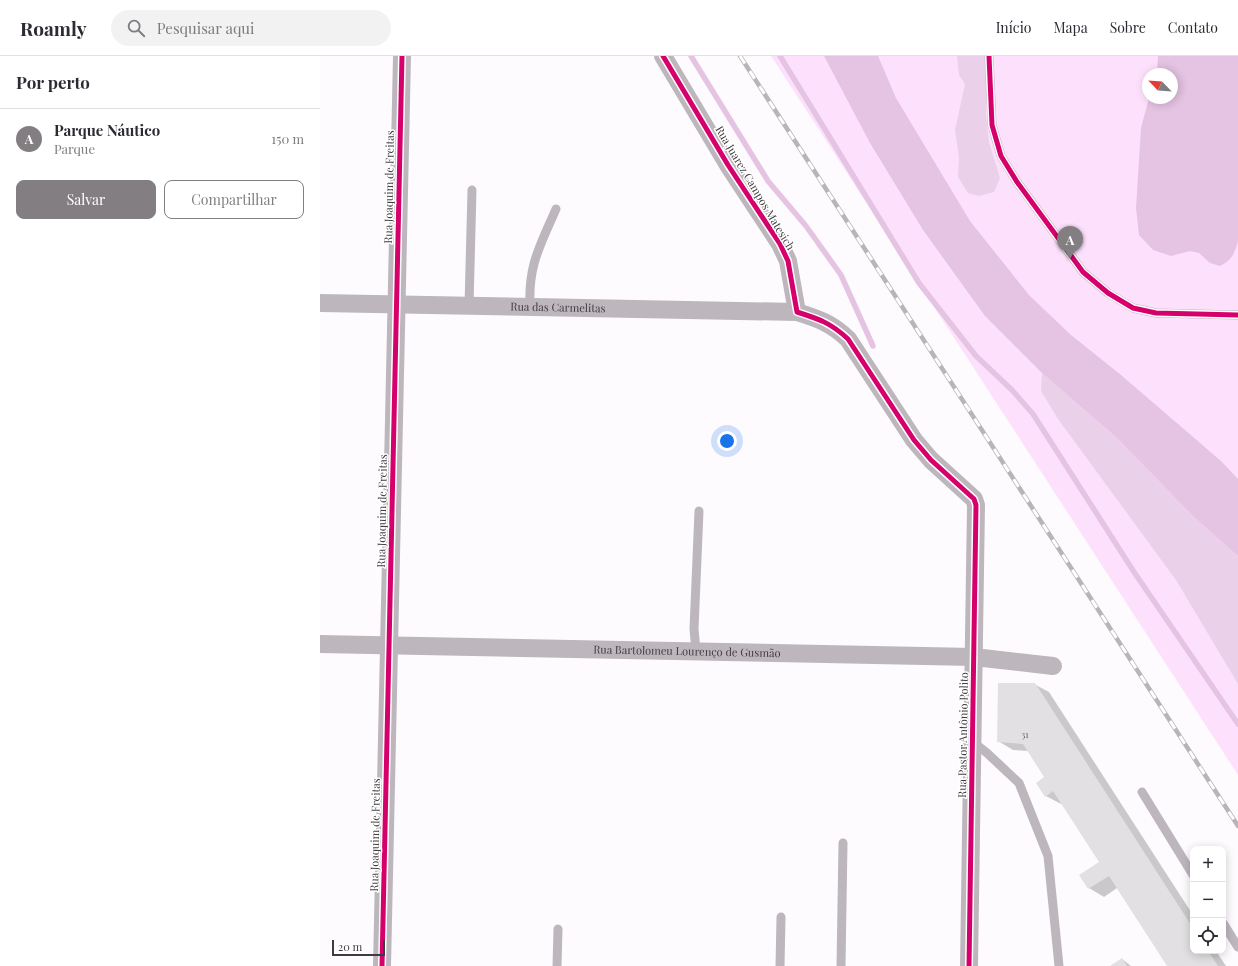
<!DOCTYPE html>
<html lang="pt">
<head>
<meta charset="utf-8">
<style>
  body { margin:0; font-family:"Playfair Display",serif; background:#f2f2f3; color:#2b2b33 }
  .controls { position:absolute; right:12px; bottom:12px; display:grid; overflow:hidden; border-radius:8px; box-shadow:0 2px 10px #0003 }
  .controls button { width:36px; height:36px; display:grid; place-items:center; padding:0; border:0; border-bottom:1px solid #e1e1e2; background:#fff; color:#2b2b33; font:20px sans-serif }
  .compass { position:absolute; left:822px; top:12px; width:36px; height:36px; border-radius:50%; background:#fff; box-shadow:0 2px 10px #0003; rotate:295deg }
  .scale { position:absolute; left:12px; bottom:10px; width:53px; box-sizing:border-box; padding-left:4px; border:2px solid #403b3f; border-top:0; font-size:11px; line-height:14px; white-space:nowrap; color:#403b3f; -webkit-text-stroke:3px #fff; paint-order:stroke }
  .you { position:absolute; left:407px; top:385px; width:14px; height:14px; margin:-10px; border:3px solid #fff; border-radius:50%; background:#1a73e8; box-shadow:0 0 0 6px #1a73e833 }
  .badge { display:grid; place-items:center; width:26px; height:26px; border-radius:50%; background:#827e82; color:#fff; font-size:13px; font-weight:700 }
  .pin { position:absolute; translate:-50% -33px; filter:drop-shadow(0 1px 2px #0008) }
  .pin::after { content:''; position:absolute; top:21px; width:14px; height:12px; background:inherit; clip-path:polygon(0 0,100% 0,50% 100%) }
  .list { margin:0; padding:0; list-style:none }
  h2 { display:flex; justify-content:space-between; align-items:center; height:52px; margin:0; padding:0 16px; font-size:17px }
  h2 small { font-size:13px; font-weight:400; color:#7c7c81 }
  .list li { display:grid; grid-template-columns:26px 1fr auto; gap:12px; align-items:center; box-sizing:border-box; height:60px; padding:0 16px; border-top:1px solid #e1e1e2 }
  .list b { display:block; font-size:15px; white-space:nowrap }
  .list p { margin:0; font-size:13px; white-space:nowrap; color:#7c7c81 }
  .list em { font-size:13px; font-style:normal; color:#7c7c81 }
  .actions { display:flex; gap:8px; padding:12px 16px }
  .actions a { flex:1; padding:9px 0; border:1px solid #827e82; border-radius:8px; text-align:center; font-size:14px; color:#827e82 }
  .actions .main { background:#827e82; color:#fff }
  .icon { flex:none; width:22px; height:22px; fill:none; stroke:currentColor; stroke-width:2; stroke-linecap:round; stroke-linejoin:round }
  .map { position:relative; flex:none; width:918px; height:910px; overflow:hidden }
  header { display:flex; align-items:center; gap:24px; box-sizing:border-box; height:56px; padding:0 20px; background:#fff; border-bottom:1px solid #e1e1e2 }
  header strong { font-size:19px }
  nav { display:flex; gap:22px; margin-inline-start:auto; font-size:14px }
  .search { width:280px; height:36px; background:#f2f2f3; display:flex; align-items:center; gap:10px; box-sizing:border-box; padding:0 14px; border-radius:22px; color:#7c7c81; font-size:15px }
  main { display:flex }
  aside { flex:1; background:#fff }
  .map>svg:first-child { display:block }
  .green { fill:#fde1fc; fill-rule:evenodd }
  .forest { fill:#ebd0ea }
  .water { fill:#e5c3e3 }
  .shadow { fill:#0003 }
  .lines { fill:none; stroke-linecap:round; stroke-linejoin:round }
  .stream { stroke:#e5c3e3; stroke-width:5.5 }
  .building { fill:#e3e0e3 }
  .lane { stroke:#bdb7bd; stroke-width:9 }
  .street { stroke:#bdb7bd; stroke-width:18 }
  .rail-casing { stroke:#b8b4b8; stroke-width:4.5 }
  .rail { stroke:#fff; stroke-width:3; stroke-dasharray:9; stroke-linecap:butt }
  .cycleway-casing { stroke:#fff; stroke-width:8 }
  .cycleway { stroke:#d6006c; stroke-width:5 }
  .labels { text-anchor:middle; stroke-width:3; stroke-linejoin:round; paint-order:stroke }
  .number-label { font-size:9px; fill:#696468 }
  .street-label { font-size:11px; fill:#403b3f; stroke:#fff }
</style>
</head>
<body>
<header>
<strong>Roamly</strong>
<div class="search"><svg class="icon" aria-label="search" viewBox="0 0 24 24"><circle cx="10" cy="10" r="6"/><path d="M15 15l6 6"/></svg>Pesquisar aqui</div>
<nav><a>Início</a><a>Mapa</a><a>Sobre</a><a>Contato</a></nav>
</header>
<main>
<aside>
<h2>Por perto<small></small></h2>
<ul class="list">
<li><span class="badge">A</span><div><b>Parque Náutico</b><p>Parque</p></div><em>150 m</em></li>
</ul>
<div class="actions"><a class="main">Salvar</a><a>Compartilhar</a></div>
</aside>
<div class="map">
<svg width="918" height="910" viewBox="0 0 918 910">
  <rect width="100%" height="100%" fill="#fefbfe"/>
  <path class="green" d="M451 0H918V719ZM828 18H852V42H828Z"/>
  <path class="forest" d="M637 0H666V60L669 86 680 122 674 136 659 140 648 137 638 121 639 102 635 74 645 28 639 19Z
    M722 317 797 382 874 461 918 500V628L856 524 738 363 721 335Z"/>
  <path class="water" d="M504 0H558L576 42 650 165 709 239 751 279 801 319 901 405 918 423V500L874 461 797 382 722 317 665 260 603 174 550 87Z
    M838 0H918V185C915 197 912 204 900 210L890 207 879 197 870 195 851 200 833 194 819 179 816 152 821 72 829 42H852V18H837Z"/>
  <path class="shadow" d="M714 628 729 636 873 859V895H896L906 910H848L797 832 784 841 769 832 781 806 742 747 741 748 726 740V721L709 695 693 694 678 685Z
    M802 903 811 910H792Z"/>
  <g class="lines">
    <path class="stream" d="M371 0 448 125 486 170 521 219 553 290
      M460 0 599 227 656 300 692 334 713 358 814 516 918 668"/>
  </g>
  <path class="building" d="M678 627H715L873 872V895H888L898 910H847L789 820 768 833 759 819 779 806 733 735 725 741 716 727 724 721 703 688 677 686Z
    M802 902 807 910H790Z"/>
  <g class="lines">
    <path class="lane" d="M669 0 672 69 681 100 697 126 763 216 788 237 813 252 836 257 918 259
      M149 250 152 134
      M210 251C208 209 220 190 236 153
      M376 595 374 573 379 455
      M653 686 667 697 699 727 728 800 739 910
      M822 736 873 819
      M903 867 918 891
      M237 910 238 873
      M460 910 461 861
      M521 910 523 787"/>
    <g class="street">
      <path d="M343 0 408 109 460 188 468 205 477 256C499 263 511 267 528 283L594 384 611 404 654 443 656 449 649 910"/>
      <path id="s1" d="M0 247 477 256"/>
      <path id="s2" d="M0 588 654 601 733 610"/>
      <path d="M62 910 82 0"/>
    </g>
    <defs>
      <path id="rail" d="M420 0 918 770"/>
    </defs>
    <use href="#rail" class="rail-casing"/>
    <use href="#rail" class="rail"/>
    <defs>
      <path id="cycleway" d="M343 0 408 109 460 188 468 205 477 256C499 263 511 267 528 283L594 384 611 404 654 443 656 449 649 910
        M669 0 672 69 681 100 697 126 763 216 788 237 813 252 836 257 918 259
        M62 910 82 0"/>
    </defs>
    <use href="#cycleway" class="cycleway-casing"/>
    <use href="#cycleway" class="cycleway"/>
  </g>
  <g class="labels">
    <g class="number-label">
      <text x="705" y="682">31</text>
    </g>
    <g class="street-label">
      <text transform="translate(69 131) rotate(-89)" y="4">Rua Joaquim de Freitas</text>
      <text transform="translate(435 132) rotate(59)" y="4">Rua Juarez Campos Matesich</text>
      <text dy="4" stroke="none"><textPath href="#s1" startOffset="238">Rua das Carmelitas</textPath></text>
      <text transform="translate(62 455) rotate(-89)" y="4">Rua Joaquim de Freitas</text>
      <text dy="4" stroke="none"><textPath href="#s2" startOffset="367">Rua Bartolomeu Lourenço de Gusmão</textPath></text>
      <text transform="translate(643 679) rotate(-89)" y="4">Rua Pastor Antônio Polito</text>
      <text transform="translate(55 779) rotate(-89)" y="4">Rua Joaquim de Freitas</text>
    </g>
  </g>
</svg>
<div class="controls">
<button>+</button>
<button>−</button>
<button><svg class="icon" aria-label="locate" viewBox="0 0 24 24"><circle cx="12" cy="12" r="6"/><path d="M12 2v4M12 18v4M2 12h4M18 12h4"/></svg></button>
</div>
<svg class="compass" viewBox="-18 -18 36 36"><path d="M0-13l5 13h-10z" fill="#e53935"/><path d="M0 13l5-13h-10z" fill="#7c7c81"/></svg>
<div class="scale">20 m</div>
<div class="you"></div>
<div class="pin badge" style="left:750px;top:203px">A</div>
</div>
</main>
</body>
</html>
